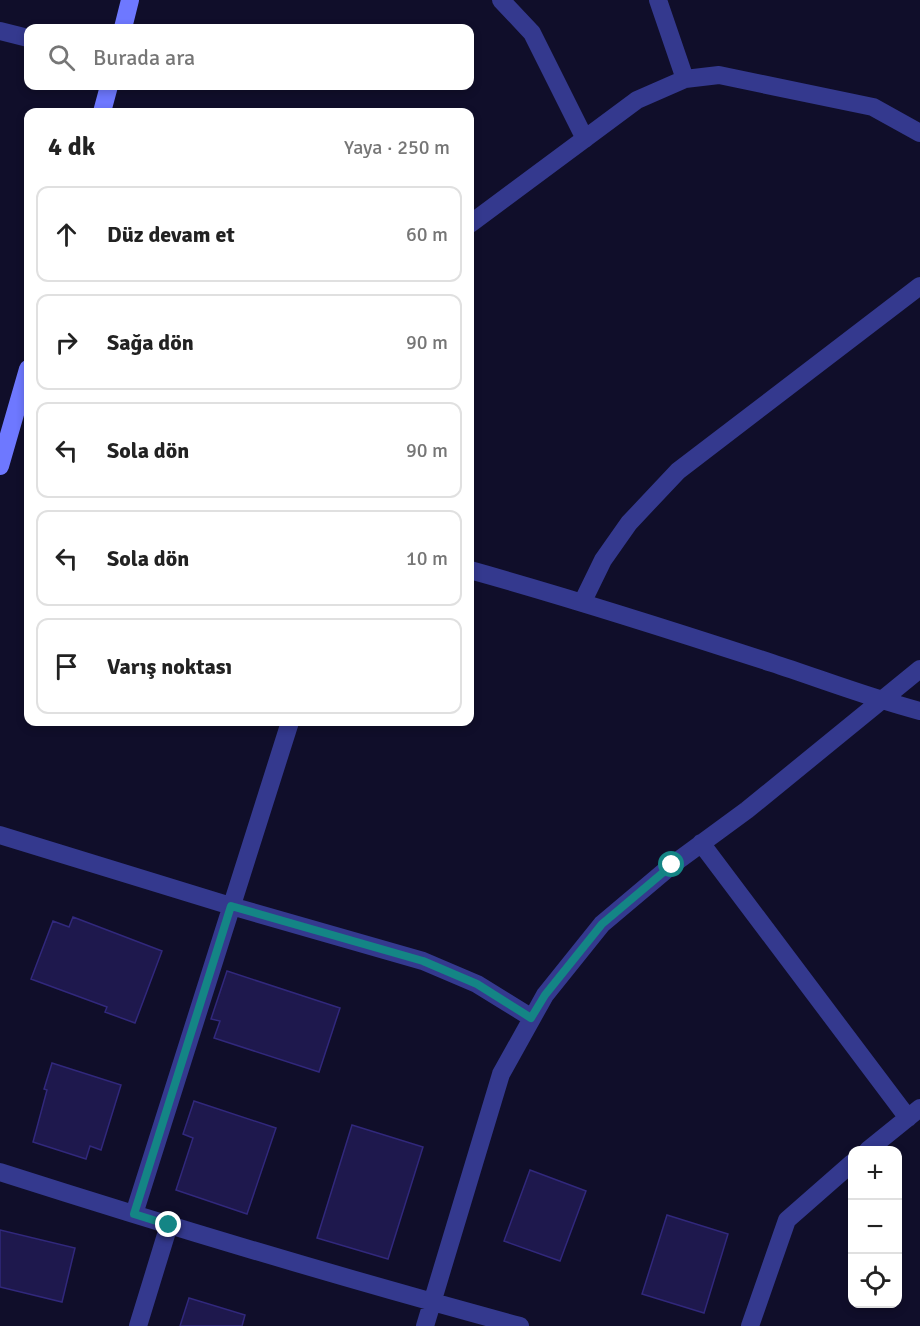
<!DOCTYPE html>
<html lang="tr">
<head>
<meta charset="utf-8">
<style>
  body { margin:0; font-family:Signika,sans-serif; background:#f2f2f2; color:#222 }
  .controls { position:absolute; right:18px; bottom:18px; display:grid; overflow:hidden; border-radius:12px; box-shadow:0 3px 9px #0003 }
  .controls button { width:54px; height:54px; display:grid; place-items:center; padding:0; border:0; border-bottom:2px solid #e0e0e0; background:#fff; color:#222; font:30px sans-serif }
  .stop { position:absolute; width:18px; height:18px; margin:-14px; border:4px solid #148585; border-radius:50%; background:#fff }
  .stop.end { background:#148585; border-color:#fff; box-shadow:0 2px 6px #0008 }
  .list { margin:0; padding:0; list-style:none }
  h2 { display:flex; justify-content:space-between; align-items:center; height:78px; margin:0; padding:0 24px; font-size:26px }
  h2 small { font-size:20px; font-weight:400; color:#767676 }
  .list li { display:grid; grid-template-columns:39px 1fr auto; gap:18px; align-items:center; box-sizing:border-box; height:96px; margin:0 12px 12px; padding:0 12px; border:2px solid #e0e0e0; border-radius:12px }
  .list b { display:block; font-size:22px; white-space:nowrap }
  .list em { font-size:20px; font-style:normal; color:#767676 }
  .icon { flex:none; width:33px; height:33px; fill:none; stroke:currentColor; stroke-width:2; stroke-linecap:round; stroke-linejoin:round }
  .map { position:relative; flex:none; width:920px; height:1326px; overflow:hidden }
  .search { position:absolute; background:#fff; box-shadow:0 3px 9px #0003; left:24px; top:24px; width:450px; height:66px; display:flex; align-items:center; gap:15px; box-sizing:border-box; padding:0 21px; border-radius:12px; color:#767676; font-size:22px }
  .panel { position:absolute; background:#fff; box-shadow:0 3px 9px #0003; left:24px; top:108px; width:450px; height:618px; border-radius:12px }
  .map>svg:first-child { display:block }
  .building { fill:#1e184d; stroke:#31287c; stroke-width:1.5 }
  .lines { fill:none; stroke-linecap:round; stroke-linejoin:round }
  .street { stroke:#34398e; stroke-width:18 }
  .secondary { stroke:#6e78ff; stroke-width:18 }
  .route { stroke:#148585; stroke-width:8 }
</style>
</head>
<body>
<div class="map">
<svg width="920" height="1326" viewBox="0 0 920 1326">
  <rect width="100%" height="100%" fill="#100e2a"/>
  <path class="building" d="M73 917 162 951 135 1023 105 1012 107 1007 31 979 53 921 69 927Z
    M227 971 340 1008 319 1072 214 1038 220 1021 211 1019Z
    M52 1063 121 1085 101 1150 90 1146 86 1159 33 1142 47 1090 44 1089Z
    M194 1101 276 1128 247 1214 176 1190 193 1138 183 1134Z
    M352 1125 423 1147 388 1259 317 1238Z
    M530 1170 586 1191 560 1261 504 1241Z
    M667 1215 728 1234 704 1313 642 1294Z
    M0 1230 75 1248 62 1302 0 1287Z
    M189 1298 245 1315 242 1326H180Z"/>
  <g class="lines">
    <path class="street" d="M501 0 532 33 585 139
      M658 0 685 79
      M0 31 28 38
      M470 224 637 100 685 79 719 75 873 107 920 133
      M470 570C571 598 671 630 772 663 821 679 870 698 920 711
      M583 601 603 560 629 523 678 471 920 286
      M0 835 231 906 423 961 477 984 532 1018
      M701 843 908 1118
      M868 1150 920 1108
      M0 1172C172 1227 346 1279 520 1326
      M134 1214 290 722
      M138 1326 169 1225
      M425 1326 501 1074 545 995 602 924 672 865 747 810 920 669
      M750 1326 787 1220 852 1163"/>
    <path class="secondary" d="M123 28 130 0
      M102 112 109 86
      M0 466 28 369"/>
  </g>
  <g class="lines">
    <path class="route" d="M169 1225 134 1214 231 906 423 961 477 984 531 1018 545 995 602 924 672 865"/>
  </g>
</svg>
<div class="controls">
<button>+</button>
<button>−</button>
<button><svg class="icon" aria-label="locate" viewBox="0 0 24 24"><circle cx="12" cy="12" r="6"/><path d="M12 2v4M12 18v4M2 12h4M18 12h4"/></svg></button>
</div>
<div class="stop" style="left:672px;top:865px"></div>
<div class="stop end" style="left:169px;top:1225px"></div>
<div class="search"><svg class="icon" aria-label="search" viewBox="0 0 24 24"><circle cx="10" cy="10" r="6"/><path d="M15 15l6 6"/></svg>Burada ara</div>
<section class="panel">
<h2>4 dk<small>Yaya · 250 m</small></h2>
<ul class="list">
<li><svg class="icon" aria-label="ahead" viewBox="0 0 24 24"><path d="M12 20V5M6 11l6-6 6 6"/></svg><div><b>Düz devam et</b></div><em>60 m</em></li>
<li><svg class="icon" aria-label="right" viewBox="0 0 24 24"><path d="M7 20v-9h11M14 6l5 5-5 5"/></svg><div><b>Sağa dön</b></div><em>90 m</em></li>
<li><svg class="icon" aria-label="left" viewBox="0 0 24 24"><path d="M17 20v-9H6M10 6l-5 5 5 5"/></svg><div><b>Sola dön</b></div><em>90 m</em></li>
<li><svg class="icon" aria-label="left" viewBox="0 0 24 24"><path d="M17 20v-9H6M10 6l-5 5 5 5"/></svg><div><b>Sola dön</b></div><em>10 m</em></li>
<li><svg class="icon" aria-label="arrive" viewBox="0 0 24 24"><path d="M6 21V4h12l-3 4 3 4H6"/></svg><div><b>Varış noktası</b></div></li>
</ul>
</section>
</div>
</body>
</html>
